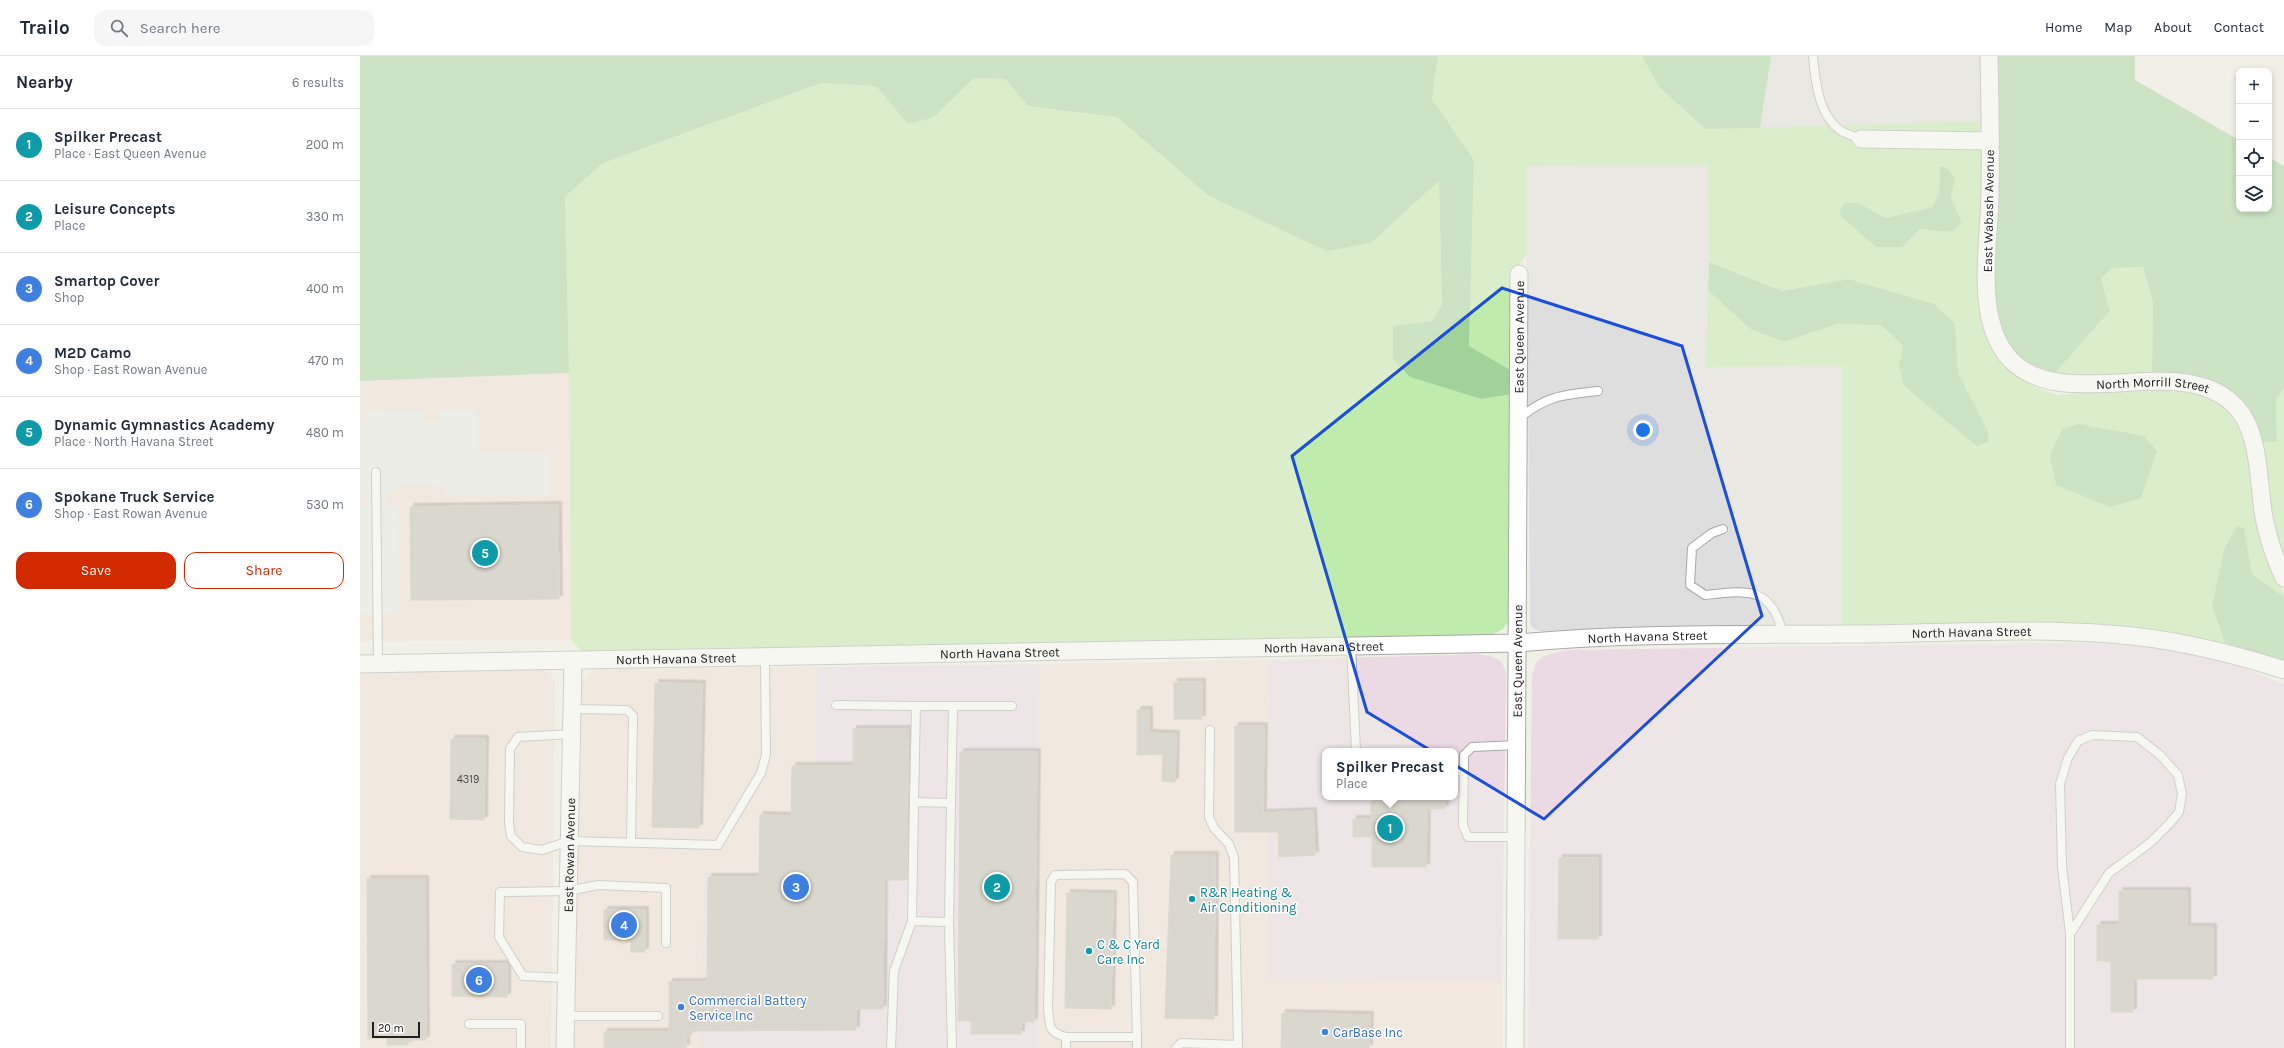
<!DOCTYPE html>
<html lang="en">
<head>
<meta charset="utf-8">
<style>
  body { margin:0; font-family:Karla,sans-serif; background:#f6f6f7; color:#1f2937 }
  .controls { position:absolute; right:12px; top:12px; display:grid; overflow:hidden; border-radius:8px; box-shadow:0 2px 6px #0003 }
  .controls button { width:36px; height:36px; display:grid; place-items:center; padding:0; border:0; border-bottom:1px solid #e0e1e3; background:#fff; color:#1f2937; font:20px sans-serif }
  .scale { position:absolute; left:12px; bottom:10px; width:48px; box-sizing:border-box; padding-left:4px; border:2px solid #212121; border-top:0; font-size:11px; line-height:14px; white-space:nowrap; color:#212121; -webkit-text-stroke:3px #fff; paint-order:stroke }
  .you { position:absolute; left:1283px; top:374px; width:14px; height:14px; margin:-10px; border:3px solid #fff; border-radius:50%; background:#1a73e8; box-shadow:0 0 0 6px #1a73e833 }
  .badge { display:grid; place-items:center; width:26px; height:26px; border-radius:50%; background:#d12900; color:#fff; font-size:13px; font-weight:700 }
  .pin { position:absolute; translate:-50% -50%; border:2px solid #fff; box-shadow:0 1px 4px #0006 }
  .popup { position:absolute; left:962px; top:692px; width:136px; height:52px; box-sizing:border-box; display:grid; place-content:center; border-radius:8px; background:#fff; filter:drop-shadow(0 1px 3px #0005); font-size:13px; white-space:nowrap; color:#747a83 }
  .popup b { font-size:15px; color:#1f2937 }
  .popup::after { content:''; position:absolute; left:50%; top:100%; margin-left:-8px; border:8px solid transparent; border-top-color:#fff }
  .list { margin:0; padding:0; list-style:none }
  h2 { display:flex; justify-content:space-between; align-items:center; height:52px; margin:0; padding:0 16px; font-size:17px }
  h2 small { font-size:13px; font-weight:400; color:#747a83 }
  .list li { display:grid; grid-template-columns:26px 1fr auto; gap:12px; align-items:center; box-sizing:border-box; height:72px; padding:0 16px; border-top:1px solid #e0e1e3 }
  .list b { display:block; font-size:15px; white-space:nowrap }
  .list p { margin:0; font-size:13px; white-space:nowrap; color:#747a83 }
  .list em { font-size:13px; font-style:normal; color:#747a83 }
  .actions { display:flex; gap:8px; padding:12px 16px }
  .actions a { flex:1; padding:9px 0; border:1px solid #d12900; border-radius:12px; text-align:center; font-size:14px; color:#d12900 }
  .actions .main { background:#d12900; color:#fff }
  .icon { flex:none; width:22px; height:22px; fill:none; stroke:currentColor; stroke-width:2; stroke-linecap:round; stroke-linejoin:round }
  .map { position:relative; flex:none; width:1924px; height:992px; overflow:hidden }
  header { display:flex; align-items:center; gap:24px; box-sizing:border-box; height:56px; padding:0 20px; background:#fff; border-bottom:1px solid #e0e1e3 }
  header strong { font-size:19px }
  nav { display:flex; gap:22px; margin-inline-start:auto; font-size:14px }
  .search { width:280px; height:36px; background:#f6f6f7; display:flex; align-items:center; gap:10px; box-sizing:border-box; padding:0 14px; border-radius:12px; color:#747a83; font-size:15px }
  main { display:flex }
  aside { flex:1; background:#fff }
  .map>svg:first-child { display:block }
  .residential { fill:#dfdede }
  .commercial { fill:#f2ddd6 }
  .industrial { fill:#ebd9e4; fill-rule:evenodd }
  .grass { fill:#bfecac; fill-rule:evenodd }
  .forest { fill:#a0d29a }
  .parking { fill:#e9e9e9 }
  .building { fill:#beb9b0; stroke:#c4baa8; filter:url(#shadow) }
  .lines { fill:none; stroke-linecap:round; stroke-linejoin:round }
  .lane-casing { stroke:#a8a8a8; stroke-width:10 }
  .street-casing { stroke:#a8a8a8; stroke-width:19 }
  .lane { stroke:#fff; stroke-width:8 }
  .street { stroke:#fff; stroke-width:17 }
  .marked { fill:none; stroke:#1d4ed8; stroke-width:3; stroke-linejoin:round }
  .culture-dot { fill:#0f9aa8; stroke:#fff; stroke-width:1.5 }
  .shop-dot { fill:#3f7fe0; stroke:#fff; stroke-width:1.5 }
  .labels { text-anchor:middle; stroke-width:3; stroke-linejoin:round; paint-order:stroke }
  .number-label { font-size:11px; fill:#484745 }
  .street-label { font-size:13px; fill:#212121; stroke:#fff }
  .culture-label { font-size:13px; fill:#0d838f; stroke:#fff; text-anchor:start }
  .shop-label { font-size:13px; fill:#366cbe; stroke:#fff; text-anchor:start }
</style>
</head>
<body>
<header>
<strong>Trailo</strong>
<div class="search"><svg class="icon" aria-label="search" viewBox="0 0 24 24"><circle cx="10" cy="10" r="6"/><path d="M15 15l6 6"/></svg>Search here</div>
<nav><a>Home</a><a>Map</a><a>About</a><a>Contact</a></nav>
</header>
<main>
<aside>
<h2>Nearby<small>6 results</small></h2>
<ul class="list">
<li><span class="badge" style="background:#0f9aa8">1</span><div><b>Spilker Precast</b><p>Place · East Queen Avenue</p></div><em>200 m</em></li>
<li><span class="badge" style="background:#0f9aa8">2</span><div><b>Leisure Concepts</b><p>Place</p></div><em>330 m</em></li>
<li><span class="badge" style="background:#3f7fe0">3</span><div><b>Smartop Cover</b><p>Shop</p></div><em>400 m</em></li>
<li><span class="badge" style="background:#3f7fe0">4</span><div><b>M2D Camo</b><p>Shop · East Rowan Avenue</p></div><em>470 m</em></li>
<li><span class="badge" style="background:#0f9aa8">5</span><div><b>Dynamic Gymnastics Academy</b><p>Place · North Havana Street</p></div><em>480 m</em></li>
<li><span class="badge" style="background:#3f7fe0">6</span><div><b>Spokane Truck Service</b><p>Shop · East Rowan Avenue</p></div><em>530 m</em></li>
</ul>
<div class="actions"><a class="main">Save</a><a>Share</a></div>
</aside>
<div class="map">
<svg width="1924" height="992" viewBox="0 0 1924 992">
  <defs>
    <filter id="shadow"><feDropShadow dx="3.5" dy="-3.5" stdDeviation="0" flood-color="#0004"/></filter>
  </defs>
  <rect width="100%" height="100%" fill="#f1f0e7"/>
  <path class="residential" d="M1411 0H1622L1621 65 1400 72Z
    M1348 109 1349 206 1346 311 1482 309V570L1179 575 1172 572 1170 566 1166 110Z"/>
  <path class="commercial" d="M209 317 211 584 0 585V325Z
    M910 604 907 922 1142 924V992H677L679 608Z
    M457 611 454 817 344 818 341 992H215L220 627 235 613Z
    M186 613 193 621 195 628 191 992H0V615Z"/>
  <path class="industrial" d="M1758 586 1856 602 1924 628V992H1168L1172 620 1175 608 1183 600 1206 594Z
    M1118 598 1131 600 1142 606 1146 617 1142 924 907 922 910 604ZM965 695H1095V741H965Z
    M679 608 677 992H341L344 817H454L457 611Z"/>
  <path class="grass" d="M1078 0H1282L1299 31 1345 73 1625 65 1620 238 1643 307 1672 330 1698 339 1796 331 1831 335 1859 347 1876 363 1887 386 1905 502 1924 537V541L1892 518 1884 472 1852 550 1865 587 1747 571 1482 570V309L1346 311 1348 234 1390 273 1424 286 1477 268H1521L1543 289 1539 309 1628 375 1598 317 1595 268 1488 223 1422 235 1349 206 1348 109 1167 110V198L1154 216V316L1109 290 1114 104 1072 43ZM1580 111 1595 123 1591 142 1602 166 1593 176 1560 173 1542 191 1499 147 1525 162 1572 151 1579 138Z
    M614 22 645 23 668 50 757 61 849 140 1011 187 1079 125 1082 248 1072 265 1033 271 1050 321 1121 343 1153 338 1148 566 1143 573 1128 581 224 598 211 584 209 317 205 141 243 107 461 27 516 30 548 68 573 62Z
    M1783 211 1793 247 1792 318 1722 322 1695 317 1750 255 1741 223 1752 212Z
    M1924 332V508L1910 461 1900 386 1917 382 1916 344Z"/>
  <path class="forest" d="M0 0H1078L1072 43 1114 104 1109 290 1154 316 1153 338 1121 343 1050 321 1033 303V270L1072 265 1082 248 1079 125 1011 187 967 195 849 140 757 61 668 50 645 23 614 22 573 62 548 68 516 30 461 27 243 107 205 141 209 317 0 325Z
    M1282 0H1411L1400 72 1345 73 1299 31Z
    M1636 0H1775V24L1879 84V153H1909V101L1924 110V332L1916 344 1917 386H1900L1890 355 1867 335 1819 318H1792L1793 247 1783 211 1752 212 1741 223 1750 255 1695 317 1668 307 1648 290 1635 261Z
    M1580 111H1586L1595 123 1591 142 1602 166 1593 176 1560 173 1542 191H1516L1482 161 1479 154 1485 147H1499L1525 162 1572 151 1579 137Z
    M1349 206 1422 235 1488 223 1574 248 1595 268 1598 317 1628 375V385L1618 391 1544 330 1539 309 1543 289 1521 269 1477 268 1424 286 1390 273 1348 234Z
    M1719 368 1784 380 1797 395 1781 442 1750 451 1696 429 1690 399 1702 373Z
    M1877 470 1884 472 1892 518 1924 541V606L1865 587 1852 550 1864 494Z"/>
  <path class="parking" d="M117 354V397H191V440H86L84 429 40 428 39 434 30 435 26 442 29 449 39 450 40 558H0V451L8 448 5 441H0V367L7 365V355L63 356 66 365H78L80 364V355Z"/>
  <path class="building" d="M198 449 199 543 51 544 50 451Z
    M814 626H842V663H814Z
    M295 627 342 628 339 772 292 771Z
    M777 654H789V677L816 678 815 726 802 725 803 698 777 699Z
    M875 670H904L903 757 953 755 955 799 919 801 918 776H875Z
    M493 673H548L547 824H524L523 953H496V974L332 975V979H326V992H244V976H309V926H347L348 821H399L400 759 431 760 432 710H493Z
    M91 683H125L124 764 90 763Z
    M600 696H677L674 966H661V978H611V965H598Z
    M1029 741H1085V753H1067L1066 811H1012V781H993V763H1011V745L1029 746Z
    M811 799H855L854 963 805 962Z
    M1199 802H1238V883H1198Z
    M7 823H65L66 984H48V989H27V982L8 983Z
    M1759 835H1827V871H1853V923H1773V956H1751V905H1737V869H1759Z
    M707 837 753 838 751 953 705 952Z
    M244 854H285V896H271V884H244Z
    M92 908H147V941L92 940Z
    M922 957 1010 959 1009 992H921Z"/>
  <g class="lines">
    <defs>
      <path id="lane" d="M1453 0C1455 25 1459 62 1483 76 1489 79 1496 81 1501 83
        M1159 362C1189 339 1202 339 1238 335
        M16 416 18 608
        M1363 473 1352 477 1332 492 1330 529 1345 539C1388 534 1412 530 1423 579
        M991 590 996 695
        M476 649 556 650 554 746 591 747 589 866 552 865 534 915 531 992
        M556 650H652
        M212 653 267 654 273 660 271 787
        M850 674 849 761 854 772 869 788 874 802 878 989
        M212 678 158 681 150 693 149 767 151 780 162 791 182 794 209 785 358 789 401 717 406 699 405 602
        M1095 715H1104
        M591 747 593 650
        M1157 781H1108L1103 769 1104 699 1112 691 1158 689
        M552 865 554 746
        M589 866 592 992
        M206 922 163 920 139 881 140 836 208 835 238 829 306 832V887
        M205 960H298
        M109 968H161V992
        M706 981C687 976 690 969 688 952L691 826 695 819 765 818 773 826 777 981
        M706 992V981H777V992
        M816 992 821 987 878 989V992
        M1710 992V878L1702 810 1700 728 1708 702 1718 685 1732 679 1777 681 1800 699 1818 719 1822 738 1819 756 1810 767 1790 787 1749 817 1710 878"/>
      <g id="street">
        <path id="s1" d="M1629 0C1630 45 1631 90 1630 135 1630 185 1613 261 1649 302 1704 363 1831 288 1881 357 1899 382 1899 427 1903 456 1907 479 1914 501 1924 522"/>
        <path d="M1501 83 1630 85"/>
        <path id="s2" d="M0 608 1158 587C1268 577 1377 579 1487 578 1575 578 1663 571 1750 578 1809 582 1868 596 1924 614"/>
        <path id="s3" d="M205 992 213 606"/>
        <path id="s4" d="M1155 992 1159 218"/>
      </g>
    </defs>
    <use href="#lane" class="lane-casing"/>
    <use href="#street" class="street-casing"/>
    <use href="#lane" class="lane"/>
    <use href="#street" class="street"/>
  </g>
  <path d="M0 0H1924V992H0ZM1142 232 1322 290 1402 560 1184 763 1007 656 932 400Z" fill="#f1f0e7" fill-opacity=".55" fill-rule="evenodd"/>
  <path class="marked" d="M1142 232 1322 290 1402 560 1184 763 1007 656 932 400Z"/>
  <g class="culture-dot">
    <circle cx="832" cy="843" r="4"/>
    <circle cx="729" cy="895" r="4"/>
  </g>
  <g class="shop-dot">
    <circle cx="321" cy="951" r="4"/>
    <circle cx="965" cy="976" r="4"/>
  </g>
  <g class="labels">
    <g class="number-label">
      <text x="108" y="727">4319</text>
    </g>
    <g class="street-label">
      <text transform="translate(1628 155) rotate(-89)" y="5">East Wabash Avenue</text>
      <text dy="5" stroke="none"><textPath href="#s4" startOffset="711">East Queen Avenue</textPath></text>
      <text dy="5" stroke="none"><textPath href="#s1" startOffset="458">North Morrill Street</textPath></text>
      <text dy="5" stroke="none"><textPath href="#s2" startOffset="1612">North Havana Street</textPath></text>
      <text dy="5" stroke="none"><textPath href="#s2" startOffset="1288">North Havana Street</textPath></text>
      <text dy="5" stroke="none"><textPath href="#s2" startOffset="964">North Havana Street</textPath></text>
      <text dy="5" stroke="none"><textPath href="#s2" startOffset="640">North Havana Street</textPath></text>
      <text dy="5" stroke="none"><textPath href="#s2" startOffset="316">North Havana Street</textPath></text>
      <text dy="5" stroke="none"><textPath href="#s4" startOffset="387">East Queen Avenue</textPath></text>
      <text dy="5" stroke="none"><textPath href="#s3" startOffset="193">East Rowan Avenue</textPath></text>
    </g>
    <g class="culture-label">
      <text x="840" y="841">R&amp;R Heating &amp;<tspan x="840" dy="15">Air Conditioning</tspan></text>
      <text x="737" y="893">C &amp; C Yard<tspan x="737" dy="15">Care Inc</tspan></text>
    </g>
    <g class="shop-label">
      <text x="329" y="949">Commercial Battery<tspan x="329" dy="15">Service Inc</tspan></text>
      <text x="973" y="981">CarBase Inc</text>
    </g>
  </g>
</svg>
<div class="controls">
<button>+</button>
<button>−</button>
<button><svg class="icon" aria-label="locate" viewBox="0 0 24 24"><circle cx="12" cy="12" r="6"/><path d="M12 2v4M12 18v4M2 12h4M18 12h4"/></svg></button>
<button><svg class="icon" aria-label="layers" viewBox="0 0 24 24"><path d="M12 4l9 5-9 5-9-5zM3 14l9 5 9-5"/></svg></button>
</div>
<div class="scale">20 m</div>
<div class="you"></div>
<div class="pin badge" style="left:1030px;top:772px;background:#0f9aa8">1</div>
<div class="popup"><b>Spilker Precast</b>Place</div>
<div class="pin badge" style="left:637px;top:831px;background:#0f9aa8">2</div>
<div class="pin badge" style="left:436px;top:831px;background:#3f7fe0">3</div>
<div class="pin badge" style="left:264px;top:869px;background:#3f7fe0">4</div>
<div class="pin badge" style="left:125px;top:497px;background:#0f9aa8">5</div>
<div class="pin badge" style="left:119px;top:924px;background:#3f7fe0">6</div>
</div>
</main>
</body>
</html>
